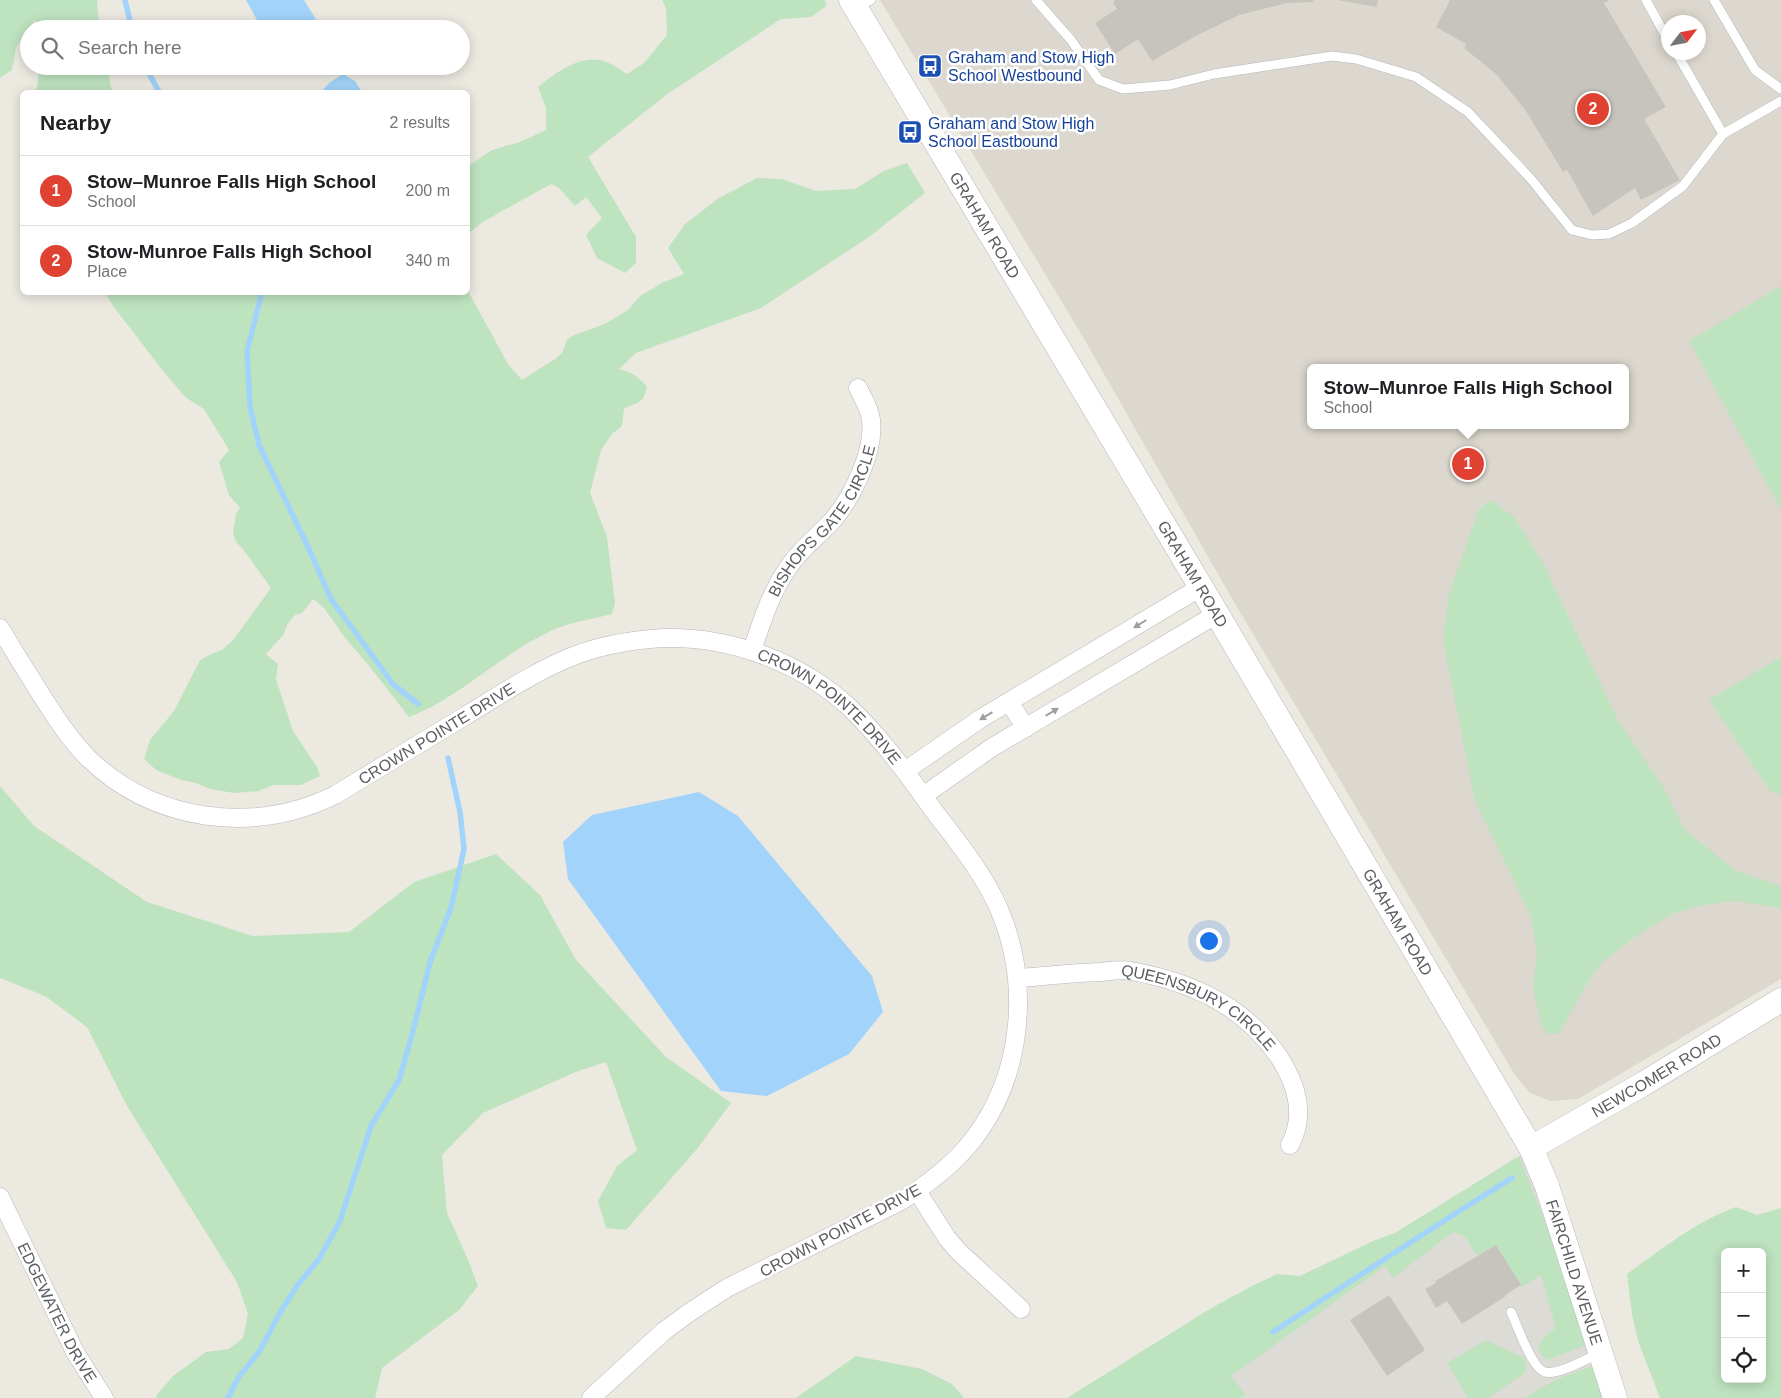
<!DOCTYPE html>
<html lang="en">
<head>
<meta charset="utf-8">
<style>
  body { margin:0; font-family:Arial,sans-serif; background:#f6f6f6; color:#202124 }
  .controls { position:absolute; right:15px; bottom:15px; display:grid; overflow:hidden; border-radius:8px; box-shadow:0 2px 12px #0003 }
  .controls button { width:45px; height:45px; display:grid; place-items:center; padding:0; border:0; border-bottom:1px solid #e0e0e0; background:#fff; color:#202124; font:25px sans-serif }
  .compass { position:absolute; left:1661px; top:15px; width:45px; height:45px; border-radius:50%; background:#fff; box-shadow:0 2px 12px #0003; rotate:58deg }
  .you { position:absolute; left:1208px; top:940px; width:18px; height:18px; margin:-12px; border:4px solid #fff; border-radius:50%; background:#1a73e8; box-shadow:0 0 0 8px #1a73e833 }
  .badge { display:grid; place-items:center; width:32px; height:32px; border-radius:50%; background:#df4233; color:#fff; font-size:16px; font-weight:700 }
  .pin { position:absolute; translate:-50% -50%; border:2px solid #fff; box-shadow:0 1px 5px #0006 }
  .popup { position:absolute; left:1307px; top:364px; width:322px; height:65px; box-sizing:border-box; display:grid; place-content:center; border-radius:8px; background:#fff; filter:drop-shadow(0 1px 4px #0005); font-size:16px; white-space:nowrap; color:#757577 }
  .popup b { font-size:19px; color:#202124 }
  .popup::after { content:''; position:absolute; left:50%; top:100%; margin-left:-10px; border:10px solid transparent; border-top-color:#fff }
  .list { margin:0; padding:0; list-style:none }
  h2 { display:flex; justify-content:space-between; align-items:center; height:65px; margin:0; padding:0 20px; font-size:21px }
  h2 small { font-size:16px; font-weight:400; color:#757577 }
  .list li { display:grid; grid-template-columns:32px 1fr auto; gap:15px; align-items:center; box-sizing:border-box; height:70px; padding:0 20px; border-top:1px solid #e0e0e0 }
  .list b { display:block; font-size:19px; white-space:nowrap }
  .list p { margin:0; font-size:16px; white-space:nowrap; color:#757577 }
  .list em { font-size:16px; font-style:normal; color:#757577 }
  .icon { flex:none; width:28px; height:28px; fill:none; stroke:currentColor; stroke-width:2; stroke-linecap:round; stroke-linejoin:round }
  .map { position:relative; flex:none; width:1781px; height:1398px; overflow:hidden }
  .search { position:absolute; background:#fff; box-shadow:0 2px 12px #0003; left:20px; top:20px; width:450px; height:55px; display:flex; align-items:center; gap:12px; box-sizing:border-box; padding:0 18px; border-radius:28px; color:#757577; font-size:19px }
  .panel { position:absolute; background:#fff; box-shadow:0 2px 12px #0003; left:20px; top:90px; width:450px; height:205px; border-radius:8px }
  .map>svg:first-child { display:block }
  .industrial { fill:#dddbd5 }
  .education { fill:#dcd8cf; fill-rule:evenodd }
  .green { fill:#bee3bf; fill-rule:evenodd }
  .water { fill:#a2d3fa }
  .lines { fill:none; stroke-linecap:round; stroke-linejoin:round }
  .stream { stroke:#a2d3fa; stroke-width:5.5 }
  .building { fill:#c7c4be }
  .lane-casing { stroke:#b4b7bb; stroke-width:10 }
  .street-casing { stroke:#b4b7bb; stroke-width:19 }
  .secondary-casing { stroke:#b5b8bd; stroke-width:25 }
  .lane { stroke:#fff; stroke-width:9 }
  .street { stroke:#fff; stroke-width:18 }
  .secondary { stroke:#fff; stroke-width:24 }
  .oneway { fill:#9c9ea0 }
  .labels { text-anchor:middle; stroke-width:5; stroke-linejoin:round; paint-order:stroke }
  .transit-label { font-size:16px; fill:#164399; stroke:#fff; text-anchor:start }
  .street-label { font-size:16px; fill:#5a5d61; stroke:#fff }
</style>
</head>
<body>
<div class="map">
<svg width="1781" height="1398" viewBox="0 0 1781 1398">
  <rect width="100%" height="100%" fill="#ece9e1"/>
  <path class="industrial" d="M1524 1153 1608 1398H1129L1462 1192Z"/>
  <path class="education" d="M880 0H1781V979L1578 1099 1551 1101 1530 1093 1515 1075 1227 590 1083 337ZM1668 22H1698V52H1668ZM1310 368H1626V425H1310Z"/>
  <path class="green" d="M0 0H97L99 29H39L35 19 16 48 12 70 0 78Z
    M662 0H825L826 6 811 17 781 19 666 95 588 157 636 237V263L625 273 597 258 586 235 602 218 586 197 575 206 559 188 551 184 481 223 468 234V169L470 165 492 150 520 142 546 130V108L538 87C555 73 583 52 606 62 613 64 620 70 627 74L644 63 667 35 666 8Z
    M40 66H107L112 92H34L37 88Z
    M907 163 925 193 869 237 761 308 636 353 619 369C631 372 638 376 647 387 643 404 638 403 624 408L622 426 612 434 601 450 590 493 607 537 615 603 612 614C593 619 571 622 553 630 501 653 463 696 409 717L366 662 346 639 324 608 313 599 302 613 295 615 287 625 284 634 266 654 278 664 276 679 293 731 317 767 320 776 301 785H273L259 791 234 793 210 789 196 783 181 780 156 770 144 759 150 740 174 711 200 660 211 654 222 650 234 639 271 588 243 549 236 542 233 533 236 514 240 508 229 495 219 462 229 450 204 409 185 397 160 367 113 306 105 293 468 292V291L508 364 522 380 555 359 562 353 567 340 574 335 605 324 628 310 640 296 662 283 684 274 668 248 685 224 719 198 757 178 782 179 816 191 855 189 884 171Z
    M1781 286V510L1689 341Z
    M1491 500 1514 517 1543 563 1618 720 1662 785 1684 829 1736 871 1781 886V908L1734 901 1703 905 1672 914 1635 937 1601 963 1583 990 1560 1033 1549 1034 1543 1029 1533 989 1537 954 1532 919 1474 798 1443 640 1449 594 1479 509Z
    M1781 657V795L1769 790 1709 700Z
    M0 786 34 826 147 902 253 936 349 932 414 882 496 854 540 895 576 960 666 1057 731 1103 697 1149 626 1230 606 1228 598 1201 617 1166 637 1150 606 1062 578 1071 483 1113 442 1155 447 1213 469 1262 478 1286 459 1310 382 1368 375 1398H157L156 1396 173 1376 206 1352 229 1349 243 1338 248 1314 237 1282 127 1106 87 1027 45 996 0 978Z
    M1519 1156 1564 1271 1587 1342 1583 1346 1548 1360 1542 1356 1538 1348C1542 1338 1547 1333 1556 1328L1541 1275 1521 1287 1496 1245 1477 1255 1465 1237 1453 1232 1393 1278 1385 1266 1231 1376 1246 1395 1240 1398H1067L1213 1307 1252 1286 1277 1274 1300 1276 1373 1241 1395 1233Z
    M1736 1207 1757 1215 1781 1208V1398H1660L1638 1341 1632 1314 1627 1274C1662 1249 1695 1222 1736 1207ZM1725 1252H1762V1379H1725Z
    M1486 1340 1524 1358 1526 1363 1525 1373 1488 1398H1468L1447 1363Z
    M856 1356 922 1369 952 1384 964 1398H796Z
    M1594 1365 1605 1398H1524L1555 1380Z"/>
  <path class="water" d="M246 0H304L322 29H262Z
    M343 74 355 81 362 92H321L329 83Z
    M699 792 738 816 872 976 883 1012 849 1054 767 1096 721 1091 568 879 563 842 592 815Z"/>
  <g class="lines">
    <path class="stream" d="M125 0 132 29
      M145 66 159 92
      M260 292 261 296 247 351 250 407 259 445 309 549 331 599 393 684 418 704
      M1273 1332C1353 1280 1431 1228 1512 1178
      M228 1398 238 1378 259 1352 281 1311 297 1286 319 1259 340 1221 371 1126 399 1080 412 1035 431 959 451 908 464 849 460 812 448 758"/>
  </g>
  <path class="building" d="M1114 0H1313V2L1287 3 1239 15 1196 36 1152 61 1138 39 1115 54 1095 23 1117 9 1113 3 1115 1Z
    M1337 0H1378L1377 7Z
    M1450 0H1610L1604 3 1666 107 1644 119 1680 180 1641 200 1635 188 1593 216 1567 170 1563 172 1526 111 1497 75 1464 48 1466 44 1436 27Z
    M1496 1245 1521 1285 1505 1295 1506 1296 1462 1324 1447 1301 1436 1308 1425 1289 1436 1283 1435 1281Z
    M1389 1295 1425 1350 1387 1376 1350 1320Z"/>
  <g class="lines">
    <defs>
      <path id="lane" d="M1036 0 1071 40 1099 80 1123 89 1170 85 1214 74 1332 56 1356 59 1416 77 1468 112 1531 179 1572 230 1592 235 1609 234 1632 223 1683 186 1723 134
        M1646 0 1668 40
        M1714 0 1755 70 1781 89
        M856 8 871 0
        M1676 52 1723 134 1781 101
        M1511 1312C1517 1325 1532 1369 1545 1372 1558 1376 1588 1358 1600 1353"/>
      <g id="street">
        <path id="s1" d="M0 628C13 650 27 672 40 693 54 715 69 739 88 758 154 822 253 835 335 795 378 769 422 742 465 716 498 696 531 674 566 659 596 646 631 640 663 638 730 636 801 662 850 708 881 738 906 772 931 807 955 839 983 872 999 909 1031 984 1023 1076 972 1141 953 1165 928 1184 901 1201L727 1288 690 1312 664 1331 591 1398"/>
        <path id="s2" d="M752 651C762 621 771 591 790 565 802 548 818 536 832 521 852 498 875 451 871 420 870 409 863 398 858 388"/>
        <path d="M1009 702 1026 728"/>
        <path d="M905 771 980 719 1201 587"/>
        <path d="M923 796 991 748 1217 614"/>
        <path id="s3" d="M1018 978C1045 976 1073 973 1101 972 1110 971 1122 969 1131 971 1165 977 1201 989 1230 1008 1271 1036 1317 1094 1290 1145"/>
        <path d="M917 1191 947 1238 958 1251 1021 1309"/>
        <path id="s4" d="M0 1197 75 1352 104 1398"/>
      </g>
      <g id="secondary">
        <path id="s5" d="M851 0 1217 614 1531 1148 1547 1186 1615 1398"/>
        <path id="s6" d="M1531 1148 1643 1084 1781 1000"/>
      </g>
    </defs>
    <use href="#lane" class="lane-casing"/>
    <use href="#street" class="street-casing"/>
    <use href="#secondary" class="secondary-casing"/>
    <use href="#lane" class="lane"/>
    <use href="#street" class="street"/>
    <use href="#secondary" class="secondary"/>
  </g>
  <defs><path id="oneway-solid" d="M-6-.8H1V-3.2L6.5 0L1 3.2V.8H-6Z" transform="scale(1.25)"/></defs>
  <g class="oneway">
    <use href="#oneway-solid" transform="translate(1140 624) rotate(148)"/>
    <use href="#oneway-solid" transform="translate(1052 712) rotate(-31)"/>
    <use href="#oneway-solid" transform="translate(986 716) rotate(149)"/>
  </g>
  <defs>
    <symbol id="bus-square" viewBox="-11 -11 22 22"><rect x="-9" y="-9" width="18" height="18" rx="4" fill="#1a4fb4" stroke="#fff"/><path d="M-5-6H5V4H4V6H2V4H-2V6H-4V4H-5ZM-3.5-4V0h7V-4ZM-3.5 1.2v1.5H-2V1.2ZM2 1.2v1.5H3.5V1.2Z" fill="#fff"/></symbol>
  </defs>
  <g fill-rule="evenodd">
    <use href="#bus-square" x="916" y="52" width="28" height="28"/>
    <use href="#bus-square" x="896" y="118" width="28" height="28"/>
  </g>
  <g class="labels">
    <g class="transit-label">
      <text x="948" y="63">Graham and Stow High<tspan x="948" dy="18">School Westbound</tspan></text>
      <text x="928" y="129">Graham and Stow High<tspan x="928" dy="18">School Eastbound</tspan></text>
    </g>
    <g class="street-label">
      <text dy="6" stroke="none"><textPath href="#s5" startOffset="262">GRAHAM ROAD</textPath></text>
      <text dy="6" stroke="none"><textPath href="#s2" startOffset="150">BISHOPS GATE CIRCLE</textPath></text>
      <text dy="6" stroke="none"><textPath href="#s5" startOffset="668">GRAHAM ROAD</textPath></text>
      <text dy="6" stroke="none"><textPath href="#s1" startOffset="978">CROWN POINTE DRIVE</textPath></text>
      <text dy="6" stroke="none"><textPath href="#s1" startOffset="542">CROWN POINTE DRIVE</textPath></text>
      <text dy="6" stroke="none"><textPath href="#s5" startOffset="1072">GRAHAM ROAD</textPath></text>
      <text dy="6" stroke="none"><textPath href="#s3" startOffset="191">QUEENSBURY CIRCLE</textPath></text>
      <text dy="6" stroke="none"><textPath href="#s6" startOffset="145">NEWCOMER ROAD</textPath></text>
      <text transform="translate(840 1230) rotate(-28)" y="6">CROWN POINTE DRIVE</text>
      <text dy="6" stroke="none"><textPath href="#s5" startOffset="1466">FAIRCHILD AVENUE</textPath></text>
      <text dy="6" stroke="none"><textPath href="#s4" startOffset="129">EDGEWATER DRIVE</textPath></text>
    </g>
  </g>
</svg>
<div class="controls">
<button>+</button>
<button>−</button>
<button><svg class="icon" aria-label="locate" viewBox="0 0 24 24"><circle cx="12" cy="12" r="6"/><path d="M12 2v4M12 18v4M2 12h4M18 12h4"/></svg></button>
</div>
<svg class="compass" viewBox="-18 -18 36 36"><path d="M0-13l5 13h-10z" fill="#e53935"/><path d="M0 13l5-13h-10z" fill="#757577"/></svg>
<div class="you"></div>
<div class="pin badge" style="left:1468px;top:464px">1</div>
<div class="popup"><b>Stow–Munroe Falls High School</b>School</div>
<div class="pin badge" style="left:1593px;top:109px">2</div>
<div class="search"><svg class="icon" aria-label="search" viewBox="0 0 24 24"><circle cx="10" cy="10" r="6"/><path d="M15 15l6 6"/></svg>Search here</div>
<section class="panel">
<h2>Nearby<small>2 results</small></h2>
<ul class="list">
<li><span class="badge">1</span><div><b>Stow–Munroe Falls High School</b><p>School</p></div><em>200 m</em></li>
<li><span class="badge">2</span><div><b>Stow-Munroe Falls High School</b><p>Place</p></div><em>340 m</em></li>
</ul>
</section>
</div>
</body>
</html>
